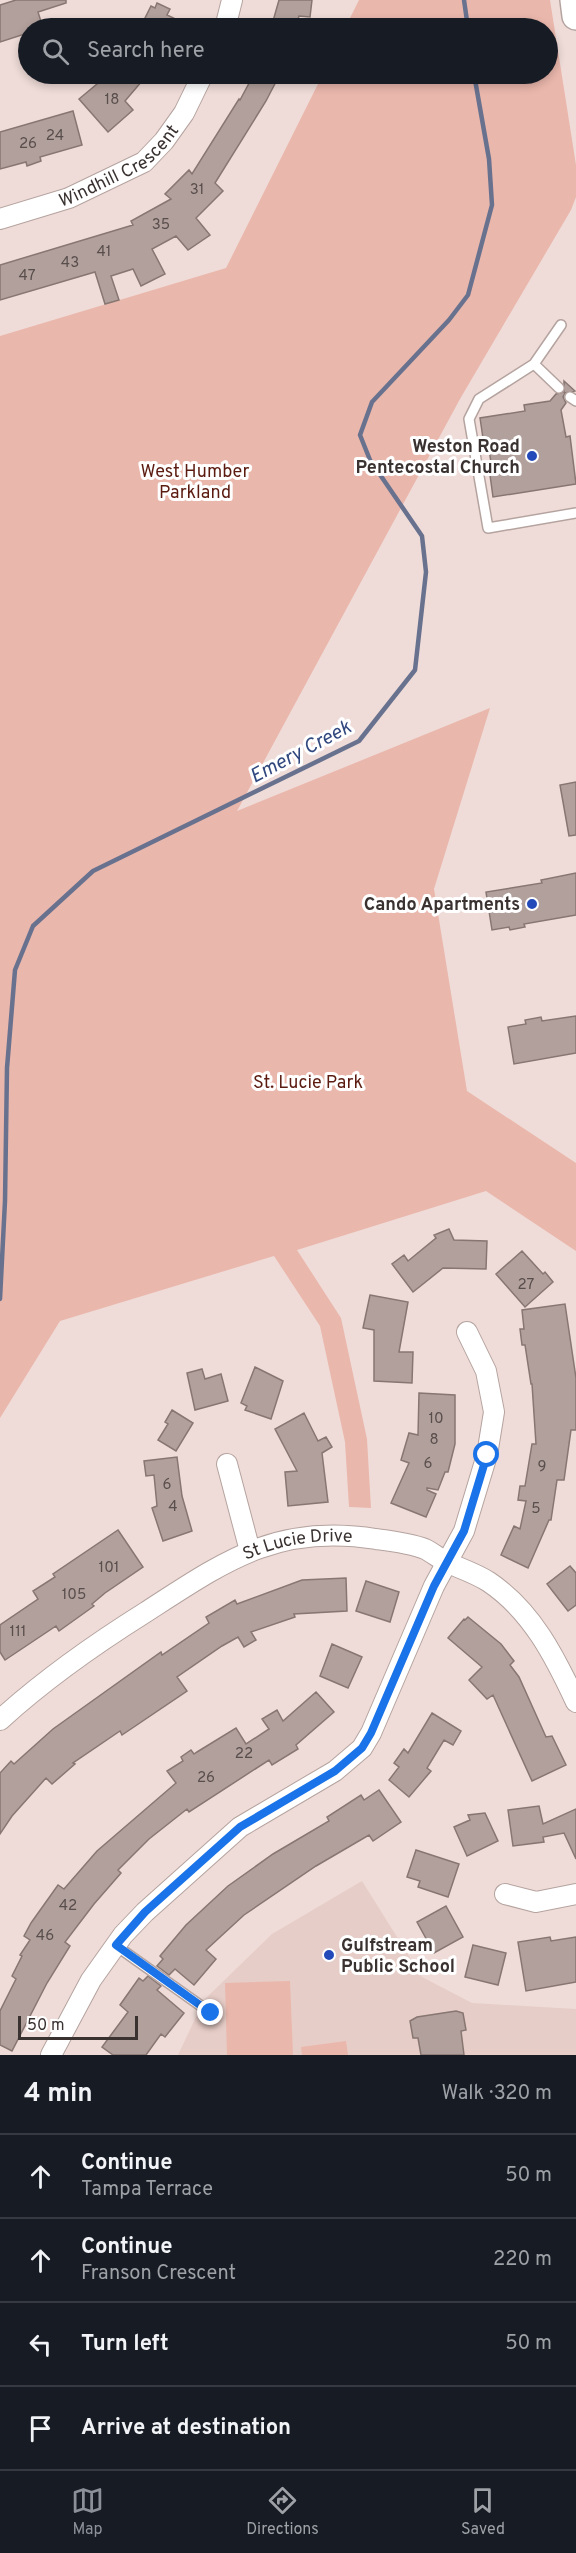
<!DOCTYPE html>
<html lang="en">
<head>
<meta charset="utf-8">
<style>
  body { margin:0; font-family:Overpass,sans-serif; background:#20242c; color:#f1f3f6 }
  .scale { position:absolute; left:18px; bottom:15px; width:120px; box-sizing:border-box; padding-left:6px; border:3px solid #3a3231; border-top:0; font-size:16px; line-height:21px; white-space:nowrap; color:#3a3231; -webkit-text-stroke:4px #fff; paint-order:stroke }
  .stop { position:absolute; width:18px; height:18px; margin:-14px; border:4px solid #1a73e8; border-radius:50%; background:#fff }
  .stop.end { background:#1a73e8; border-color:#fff; box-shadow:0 2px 6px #0008 }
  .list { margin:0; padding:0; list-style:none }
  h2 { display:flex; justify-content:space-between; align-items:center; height:78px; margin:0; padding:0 24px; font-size:26px }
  h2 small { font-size:20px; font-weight:400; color:#9ea1a6 }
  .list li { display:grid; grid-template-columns:39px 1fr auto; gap:18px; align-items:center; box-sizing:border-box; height:84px; padding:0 24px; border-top:2px solid #363941 }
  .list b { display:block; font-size:22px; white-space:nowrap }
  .list p { margin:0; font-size:20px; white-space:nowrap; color:#9ea1a6 }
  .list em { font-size:20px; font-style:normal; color:#9ea1a6 }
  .icon { flex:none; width:33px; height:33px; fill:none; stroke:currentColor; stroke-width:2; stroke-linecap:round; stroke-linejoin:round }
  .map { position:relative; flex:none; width:576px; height:2055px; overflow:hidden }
  .search { position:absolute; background:#171b24; box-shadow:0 3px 9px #0003; left:18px; right:18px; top:18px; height:66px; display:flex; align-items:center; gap:15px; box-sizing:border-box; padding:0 21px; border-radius:33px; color:#9ea1a6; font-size:22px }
  .sheet { height:414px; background:#171b24 }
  nav { display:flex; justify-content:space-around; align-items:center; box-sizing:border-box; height:84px; border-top:2px solid #363941; background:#171b24; font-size:16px; color:#9ea1a6 }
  nav a { display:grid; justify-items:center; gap:3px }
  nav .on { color:#8c9099 }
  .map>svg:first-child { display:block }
  .built { fill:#e7cdc7 }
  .green { fill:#eab7ac }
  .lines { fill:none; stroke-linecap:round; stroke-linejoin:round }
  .stream { stroke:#68728f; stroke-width:4.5 }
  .building { fill:#b2a09c; stroke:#877672; stroke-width:1.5 }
  .service-casing { stroke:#b5a39f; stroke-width:12 }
  .minor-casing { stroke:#b5a39f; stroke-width:22 }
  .secondary-casing { stroke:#b5a39f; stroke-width:30 }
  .service { stroke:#fff; stroke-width:9 }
  .minor { stroke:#fff; stroke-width:20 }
  .secondary { stroke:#fff; stroke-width:27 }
  .route { stroke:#1a73e8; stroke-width:8 }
  .poi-dot { fill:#2449b8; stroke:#fff; stroke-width:2 }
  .labels { text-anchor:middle; stroke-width:6; stroke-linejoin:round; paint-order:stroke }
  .number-label { font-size:15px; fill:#584e4c }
  .street-label { font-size:18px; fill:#3a3231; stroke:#fff }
  .poi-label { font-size:18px; font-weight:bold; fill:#3a3231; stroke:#fff; text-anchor:end }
  .park-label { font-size:18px; fill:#5b1b10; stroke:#fff }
  .water-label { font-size:20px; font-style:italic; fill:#31487f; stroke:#fff }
</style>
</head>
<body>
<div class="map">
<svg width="576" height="2055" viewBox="0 0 576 2055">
  <rect width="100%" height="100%" fill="#efdcd8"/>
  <path class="built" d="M362 1881 422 1977 472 2003 576 2009V2055H178L204 2000 272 1934Z"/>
  <path class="green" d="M359 0H550L576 165V197L571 210 460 399 237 811 490 708 434 889 467 1091 576 1163V1251L486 1191 297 1250 341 1318 367 1439 371 1508 349 1507 345 1442 320 1326 274 1256 60 1321 0 1418V336L226 268 323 74H548V28H345Z
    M290 1981 293 2055H227L225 1983Z
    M346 2041 348 2055H302L301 2047Z"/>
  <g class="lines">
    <path class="stream" d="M464 0 468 28
      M0 1299 5 1201 7 1068 15 970 33 926 93 871 359 741 415 670 426 572 422 536 370 460 360 435 372 402 449 320 468 295 492 205 489 159 474 74"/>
  </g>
  <path class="building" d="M16 0H66V3L38 12 43 28H28V33L0 42V5Z
    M279 0H312L310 17 299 16 295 28H271Z
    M157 3 170 9 167 15 194 28H140L151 6 155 8Z
    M109 74H148L125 101 133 110 108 132 79 99Z
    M254 74H280L266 101 215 183 223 191 196 218 210 235 188 250 176 236 152 249 165 274 141 286 133 269 111 276 119 300 105 304 95 272 0 300V265L133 225 131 221 171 199 165 194 189 170 192 174 239 99 240 100Z
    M73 111 82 145 40 157 41 161 27 166 26 162 0 169V132Z
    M564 381 575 391 565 393 563 397 566 403 561 410 566 437 570 436 576 484 493 497 490 475H493L487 437 483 438 480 418 525 411 524 405 550 401 556 394 564 392Z
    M576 782V835L569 836 560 785Z
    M576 873V915L524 924 525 927 510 930 509 927 492 930 486 892 542 883 541 880Z
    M576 1016V1053L514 1064 508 1027 526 1024 525 1020 541 1017 542 1021Z
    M449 1229 454 1240 487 1241 486 1269 443 1268 413 1292 392 1264 404 1255 408 1261 436 1238 434 1235Z
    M522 1251 543 1274 545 1272 553 1282 525 1307 496 1274Z
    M370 1295 408 1302 399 1352H413L412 1383 374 1381V1330L363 1328Z
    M565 1304 576 1378V1430H571L564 1480H557L551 1520H549L528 1568 501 1555 514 1526 520 1529 526 1501 518 1500 520 1486H525L532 1444H536L532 1384H531L525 1345H522L520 1329H524L522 1310Z
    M255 1367 283 1381 271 1419 245 1410 247 1406 241 1403Z
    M202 1369 205 1379 221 1374 228 1401 195 1410 187 1373Z
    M419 1393 455 1395V1444L448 1472H445L438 1490 427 1488V1490L436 1494 426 1517 391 1503 409 1463 401 1460 409 1433 418 1435Z
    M172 1410 193 1423 176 1451 158 1440 168 1424 165 1422Z
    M304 1413 318 1441 326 1437 332 1447 322 1453 328 1502 288 1506 285 1472 297 1471 275 1429Z
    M177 1457 182 1496 192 1531 163 1541 152 1508 157 1506 154 1475 146 1476 144 1461Z
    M118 1530 143 1567 105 1593 92 1604 94 1606 59 1631 56 1626 5 1660 0 1652V1625L38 1599 33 1591 55 1577 53 1574Z
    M570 1566 576 1573V1605L568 1611 547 1584Z
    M346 1578 347 1611 294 1614 295 1617 251 1632 256 1640 244 1647 238 1637 222 1646 177 1677 187 1691 122 1735 120 1731 73 1763 75 1764 52 1784 46 1778 12 1816 0 1834V1773L11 1761 14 1764 53 1729 161 1652 162 1655 209 1623 206 1617 235 1600 237 1604 302 1580Z
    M366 1581 399 1592 390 1622 356 1611Z
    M468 1617 501 1644 514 1661 510 1665 519 1677 546 1737 552 1736 566 1765 532 1781 493 1695 487 1699 469 1680 482 1667 448 1638 464 1619 465 1620Z
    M332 1644 362 1657 348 1688 320 1676Z
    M316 1692 334 1712 296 1745 298 1749 272 1765 269 1760 189 1812 187 1809 149 1839 118 1870 121 1873 94 1904 65 1942 70 1946 47 1983 12 2051 0 2045V2011L16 1979 12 1976 22 1956 20 1955 30 1940 24 1936 31 1923 58 1885 64 1889 97 1851 176 1783 167 1771 183 1761 181 1757 191 1750 194 1754 197 1752 236 1728 246 1744 269 1729 262 1719 277 1710 283 1721Z
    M432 1713 461 1731 453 1745 444 1740 427 1768 431 1771 409 1797 389 1780 399 1767 394 1763 404 1749 408 1753Z
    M379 1790 401 1822 373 1841 369 1835 316 1866 244 1915 206 1950 216 1959 194 1985 175 1969 169 1975 157 1966 163 1959 160 1956 186 1925 228 1886 273 1854 329 1821 327 1817 361 1795 364 1800Z
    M539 1806 543 1824 576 1809V1859L564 1833 543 1837 544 1842 513 1846 508 1810Z
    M485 1813 498 1841 467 1856 454 1827 470 1820 468 1815Z
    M416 1850 459 1864 448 1897 418 1887 420 1881 407 1877Z
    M446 1906 463 1937 434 1953 417 1922Z
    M550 1937 551 1941 576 1937V1982L526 1991 518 1942Z
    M473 1945 506 1953 498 1985 465 1977Z
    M148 1976 161 1986 157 1990 184 2013 165 2037 161 2034 146 2055H113L102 2047 128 2012 120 2005 139 1978 143 1981Z
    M456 2011 463 2013 466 2030 461 2031 464 2055H421L418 2038H413L410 2021 417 2017Z"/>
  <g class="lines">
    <defs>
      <path id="service" d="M534 364 479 399 469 419 488 528 576 513
        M559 388 534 364 561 325
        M570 397 576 401
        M115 1945 211 2013"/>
      <g id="minor">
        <path d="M225 28 232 0"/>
        <path id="s1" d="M0 219 69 198 144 162 164 141 184 113 203 74"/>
        <path d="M227 1464 250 1551"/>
        <path id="s2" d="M0 1720C45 1679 95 1644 146 1612 225 1561 277 1523 376 1539 392 1541 410 1543 425 1549 433 1553 440 1559 448 1563 462 1569 477 1574 489 1582 532 1611 555 1657 576 1702"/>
        <path d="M505 1894 536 1902 576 1894"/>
        <path d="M51 2055 91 1980 123 1935 145 1912 240 1827 335 1771 362 1748 371 1733 434 1586 464 1531 487 1455 494 1412 486 1371 467 1332"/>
      </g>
      <path id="secondary" d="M574 0 576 16"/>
    </defs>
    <use href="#service" class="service-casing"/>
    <use href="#minor" class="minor-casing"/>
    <use href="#secondary" class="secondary-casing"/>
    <use href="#service" class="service"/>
    <use href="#minor" class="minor"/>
    <use href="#secondary" class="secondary"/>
  </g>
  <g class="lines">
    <path class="route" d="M211 2013 116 1945 145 1912 240 1827 335 1771 362 1748 371 1733 434 1586 464 1531 487 1455"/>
  </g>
  <g class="poi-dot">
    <circle cx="532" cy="456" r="6"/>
    <circle cx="532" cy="904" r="6"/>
    <circle cx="329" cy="1955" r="6"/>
  </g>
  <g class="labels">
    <g class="number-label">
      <text x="112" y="104">18</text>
      <text x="55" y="140">24</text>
      <text x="28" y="148">26</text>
      <text x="197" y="194">31</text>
      <text x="161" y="229">35</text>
      <text x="104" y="256">41</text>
      <text x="70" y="267">43</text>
      <text x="27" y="280">47</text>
      <text x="526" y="1289">27</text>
      <text x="436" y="1423">10</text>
      <text x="434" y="1444">8</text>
      <text x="428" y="1468">6</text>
      <text x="542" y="1471">9</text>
      <text x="167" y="1489">6</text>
      <text x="173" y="1511">4</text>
      <text x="536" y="1513">5</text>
      <text x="109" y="1572">101</text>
      <text x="74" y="1599">105</text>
      <text x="18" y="1636">111</text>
      <text x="244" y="1758">22</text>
      <text x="206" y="1782">26</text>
      <text x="68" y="1910">42</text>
      <text x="45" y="1940">46</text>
    </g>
    <g class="street-label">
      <text dy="6" stroke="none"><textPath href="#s1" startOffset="132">Windhill Crescent</textPath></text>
      <text dy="6" stroke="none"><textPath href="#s2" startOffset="351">St Lucie Drive</textPath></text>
    </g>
    <g class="poi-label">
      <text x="520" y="452">Weston Road<tspan x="520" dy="21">Pentecostal Church</tspan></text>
      <text x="520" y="910">Cando Apartments</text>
      <text x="341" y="1951" text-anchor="start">Gulfstream<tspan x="341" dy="21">Public School</tspan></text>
    </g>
    <g class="park-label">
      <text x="195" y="477">West Humber<tspan x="195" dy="21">Parkland</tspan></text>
      <text x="308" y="1088">St. Lucie Park</text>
    </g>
    <g class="water-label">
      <text transform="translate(300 751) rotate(-28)" y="7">Emery Creek</text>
    </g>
  </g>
</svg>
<div class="scale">50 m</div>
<div class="stop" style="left:487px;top:1455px"></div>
<div class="stop end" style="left:211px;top:2013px"></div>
<div class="search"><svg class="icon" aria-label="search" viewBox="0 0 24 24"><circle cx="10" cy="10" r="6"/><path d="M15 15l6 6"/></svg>Search here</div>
</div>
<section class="sheet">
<h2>4 min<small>Walk · 320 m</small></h2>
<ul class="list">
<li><svg class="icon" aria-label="ahead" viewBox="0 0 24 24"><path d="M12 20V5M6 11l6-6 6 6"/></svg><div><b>Continue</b><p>Tampa Terrace</p></div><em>50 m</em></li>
<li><svg class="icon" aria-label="ahead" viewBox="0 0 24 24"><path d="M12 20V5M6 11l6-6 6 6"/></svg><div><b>Continue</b><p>Franson Crescent</p></div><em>220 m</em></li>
<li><svg class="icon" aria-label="left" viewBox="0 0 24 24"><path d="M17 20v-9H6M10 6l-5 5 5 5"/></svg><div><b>Turn left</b></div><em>50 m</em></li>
<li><svg class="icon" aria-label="arrive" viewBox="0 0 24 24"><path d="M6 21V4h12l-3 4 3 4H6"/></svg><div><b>Arrive at destination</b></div></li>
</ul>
</section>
<nav>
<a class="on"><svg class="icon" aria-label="map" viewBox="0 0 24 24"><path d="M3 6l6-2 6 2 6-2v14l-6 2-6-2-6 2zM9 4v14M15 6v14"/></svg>Map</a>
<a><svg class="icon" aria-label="directions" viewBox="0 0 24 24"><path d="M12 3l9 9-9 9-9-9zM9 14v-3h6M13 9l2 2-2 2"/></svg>Directions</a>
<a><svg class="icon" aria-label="saved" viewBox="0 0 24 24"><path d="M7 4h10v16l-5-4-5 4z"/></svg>Saved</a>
</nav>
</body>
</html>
